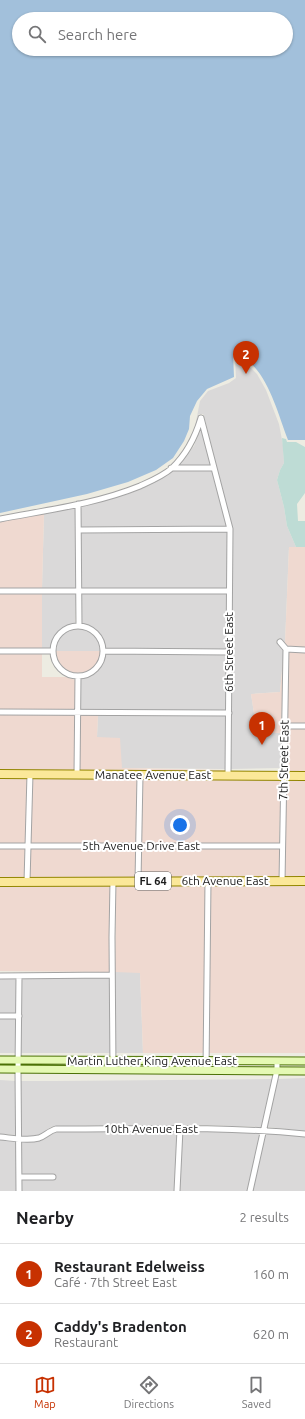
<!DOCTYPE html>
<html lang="en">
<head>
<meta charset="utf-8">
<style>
  body { margin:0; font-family:Ubuntu,sans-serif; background:#f2f2f2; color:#202124 }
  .you { position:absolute; left:180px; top:825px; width:14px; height:14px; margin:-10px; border:3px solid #fff; border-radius:50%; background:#1a73e8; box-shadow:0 0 0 6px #1a73e833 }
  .badge { display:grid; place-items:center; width:26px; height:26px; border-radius:50%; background:#c73101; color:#fff; font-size:13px; font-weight:700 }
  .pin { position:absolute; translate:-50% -33px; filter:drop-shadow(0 1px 2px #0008) }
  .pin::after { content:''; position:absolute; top:21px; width:14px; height:12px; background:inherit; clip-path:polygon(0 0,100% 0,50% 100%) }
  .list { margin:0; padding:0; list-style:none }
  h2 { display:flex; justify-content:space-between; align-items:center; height:52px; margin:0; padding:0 16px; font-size:17px }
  h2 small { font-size:13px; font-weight:400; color:#757577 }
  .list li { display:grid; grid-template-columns:26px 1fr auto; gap:12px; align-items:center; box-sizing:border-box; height:60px; padding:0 16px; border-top:1px solid #e0e0e0 }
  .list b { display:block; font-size:15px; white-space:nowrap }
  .list p { margin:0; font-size:13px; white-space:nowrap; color:#757577 }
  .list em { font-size:13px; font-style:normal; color:#757577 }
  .icon { flex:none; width:22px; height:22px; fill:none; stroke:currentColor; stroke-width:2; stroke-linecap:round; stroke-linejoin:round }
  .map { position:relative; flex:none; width:305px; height:1191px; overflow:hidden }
  .search { position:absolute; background:#fff; box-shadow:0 1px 3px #0004; left:12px; right:12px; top:12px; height:44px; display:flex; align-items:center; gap:10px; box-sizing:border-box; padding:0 14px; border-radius:22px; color:#757577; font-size:15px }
  .sheet { height:172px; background:#fff }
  nav { display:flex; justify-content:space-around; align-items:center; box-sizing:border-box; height:56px; border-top:1px solid #e0e0e0; background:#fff; font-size:11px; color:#757577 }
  nav a { display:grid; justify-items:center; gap:2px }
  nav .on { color:#c73101 }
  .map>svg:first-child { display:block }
  .residential { fill:#dad9d9 }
  .commercial { fill:#efd9d0 }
  .wetland { fill:#bedcd5 }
  .water { fill:#a2c0db; fill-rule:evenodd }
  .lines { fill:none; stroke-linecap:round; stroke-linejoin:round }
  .street-casing { stroke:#a3a3a3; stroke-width:7 }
  .secondary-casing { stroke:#4b7105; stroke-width:9 }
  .primary-casing { stroke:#938601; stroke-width:10 }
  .street { stroke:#fff; stroke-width:5 }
  .secondary { stroke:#e5f9b4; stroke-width:7 }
  .primary { stroke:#fbe899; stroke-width:8 }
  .labels { text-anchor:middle; stroke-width:4; stroke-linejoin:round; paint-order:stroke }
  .shield { fill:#fff; stroke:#606060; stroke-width:1 }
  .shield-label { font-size:11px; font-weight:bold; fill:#1c1c1c }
  .street-label { font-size:12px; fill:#1c1c1c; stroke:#fff }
</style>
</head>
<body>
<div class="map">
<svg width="305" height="1191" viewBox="0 0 305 1191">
  <rect width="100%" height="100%" fill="#edece2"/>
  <path class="residential" d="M235 357 244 361 257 374 266 390 279 424 283 445 284 463 280 470 277 480 284 507 287 526 296 547H289L285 643 279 638 276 642 284 650 280 692 251 694 257 733H281V768L231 769 232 527 204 416 203 414H199L198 416 194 432 200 401 208 391 229 383 236 378Z
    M201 427 211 465H178L194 446Z
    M172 471H213L227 526 81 527V506L99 502 128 494 152 484Z
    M76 507V588H42L44 513Z
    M227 532V588H81V533Z
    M42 594H76L75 624 65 627 59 632 55 637 52 647 49 649H42Z
    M81 594H227L226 649 106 648 101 637 97 632 91 628 82 624Z
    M79 629 87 630 94 636 99 642 101 651H56L57 643 62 635 69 630Z
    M105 654H226V710H81V679L88 677 97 671 103 662Z
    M98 715 226 716 225 769 122 768 97 737Z
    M115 972H140L143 1053H116Z
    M39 978H110V1053H21V979Z
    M0 979H16V1013H0Z
    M0 1018H16V1053H0Z
    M305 1078V1131L267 1127 278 1079Z
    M272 1079 262 1127 202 1125 56 1126 51 1127 42 1134 36 1136H21V1081H55Z
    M0 1080 16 1081V1135L0 1134Z
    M202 1131 260 1133 247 1191H179L182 1132Z
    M56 1132H177L174 1191H21V1180H55L56 1175 21 1174V1141H40Z
    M266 1133 305 1137V1191H252Z
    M0 1140 16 1141V1191H0Z"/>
  <path class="commercial" d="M44 513 42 588H0V522Z
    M289 547H305V647L288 646 285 643Z
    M0 594H42V649H0Z
    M284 650 281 733H257L251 694 280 692Z
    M56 651H101L99 659 94 667 86 672 76 673 68 671 62 667 57 658Z
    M289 652 305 653V723H287Z
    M0 654H42V677H66L75 680V710L0 709Z
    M0 715H75V772H0Z
    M80 715H98L97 737 120 738 122 768 225 770V772H80Z
    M287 729H305V773H286Z
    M0 777H28L25 843H0Z
    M33 777H137L136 844 30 843Z
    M142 777 281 778 279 843 141 844Z
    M286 778 305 779V878L285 879Z
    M0 849H25L24 879H0Z
    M30 849H136L135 878 29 879Z
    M141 849H279L280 879 140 878Z
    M110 884V972L0 971V886Z
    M116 884H206L204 1053H143L140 973 115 972Z
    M211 884H305V1053H209Z"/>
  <path class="wetland" d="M282 438 286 439 287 442H296L305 447V493L297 504 298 521H305V547H296L287 526 284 507 277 480 280 470 284 463Z"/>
  <path class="water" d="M0 0H305V440H288C278 414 269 377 247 360 243 357 237 355 233 353L234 377 207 389 197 401 190 416 189 429 184 441 173 458 156 470 128 482 87 494 0 513ZM19 19H286V49H19Z"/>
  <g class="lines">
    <defs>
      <path id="street" d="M201 418 230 529 228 775
        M171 468H214
        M78 504 79 626
        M0 519C47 510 96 504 140 486 151 481 163 476 172 468 187 454 195 438 201 418
        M79 530 230 529
        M0 591H229
        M53 651a25 25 0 1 1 50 0a25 25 0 1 1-50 0Z
        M280 642 286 649 282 882
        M286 649 305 650
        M0 651H53
        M103 651 229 652
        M0 712 229 713
        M284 726H305
        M77 775 78 676
        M0 846H282
        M138 881 140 775
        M27 882 30 774
        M0 976 112 975
        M0 1016H19
        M113 1070 112 937 113 881
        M206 1070 208 881
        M0 1137C12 1138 27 1141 39 1138 45 1136 49 1131 56 1129 139 1129 222 1126 305 1134
        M19 1177H53
        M19 1191 18 1070 19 976
        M177 1191 180 1129
        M250 1191 277 1070V1061"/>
      <path id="secondary" d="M0 1060 305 1061
        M0 1069 305 1071"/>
      <path id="primary" d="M0 774 305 776
        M0 882 305 881"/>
    </defs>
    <use href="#street" class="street-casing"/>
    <use href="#secondary" class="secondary-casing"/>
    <use href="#primary" class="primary-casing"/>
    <use href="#street" class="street"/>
    <use href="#secondary" class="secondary"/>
    <use href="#primary" class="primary"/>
  </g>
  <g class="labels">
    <rect class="shield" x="135" y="872" width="36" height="18" rx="3"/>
    <g class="shield-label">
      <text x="153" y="885">FL 64</text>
    </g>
    <g class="street-label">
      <text transform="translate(229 652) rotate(-90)" y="4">6th Street East</text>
      <text transform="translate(284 760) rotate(-89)" y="4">7th Street East</text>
      <text x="153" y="779">Manatee Avenue East</text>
      <text x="141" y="850">5th Avenue Drive East</text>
      <text x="225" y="885">6th Avenue East</text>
      <text x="152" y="1065">Martin Luther King Avenue East</text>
      <text x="151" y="1133">10th Avenue East</text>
    </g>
  </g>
</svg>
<div class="you"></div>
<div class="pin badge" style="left:262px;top:745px">1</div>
<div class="pin badge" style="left:246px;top:374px">2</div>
<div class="search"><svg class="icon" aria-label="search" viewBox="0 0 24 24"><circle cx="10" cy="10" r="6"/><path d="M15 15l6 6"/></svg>Search here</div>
</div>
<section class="sheet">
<h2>Nearby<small>2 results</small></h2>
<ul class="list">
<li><span class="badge">1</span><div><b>Restaurant Edelweiss</b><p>Café · 7th Street East</p></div><em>160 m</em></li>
<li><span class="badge">2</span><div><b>Caddy's Bradenton</b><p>Restaurant</p></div><em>620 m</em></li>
</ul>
</section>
<nav>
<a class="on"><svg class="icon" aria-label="map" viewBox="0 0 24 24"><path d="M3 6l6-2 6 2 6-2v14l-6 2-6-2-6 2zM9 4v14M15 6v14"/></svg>Map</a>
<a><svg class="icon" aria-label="directions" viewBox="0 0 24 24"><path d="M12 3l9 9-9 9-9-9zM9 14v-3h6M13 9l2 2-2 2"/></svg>Directions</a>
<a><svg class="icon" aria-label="saved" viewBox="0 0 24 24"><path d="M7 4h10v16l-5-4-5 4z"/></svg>Saved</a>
</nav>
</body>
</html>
